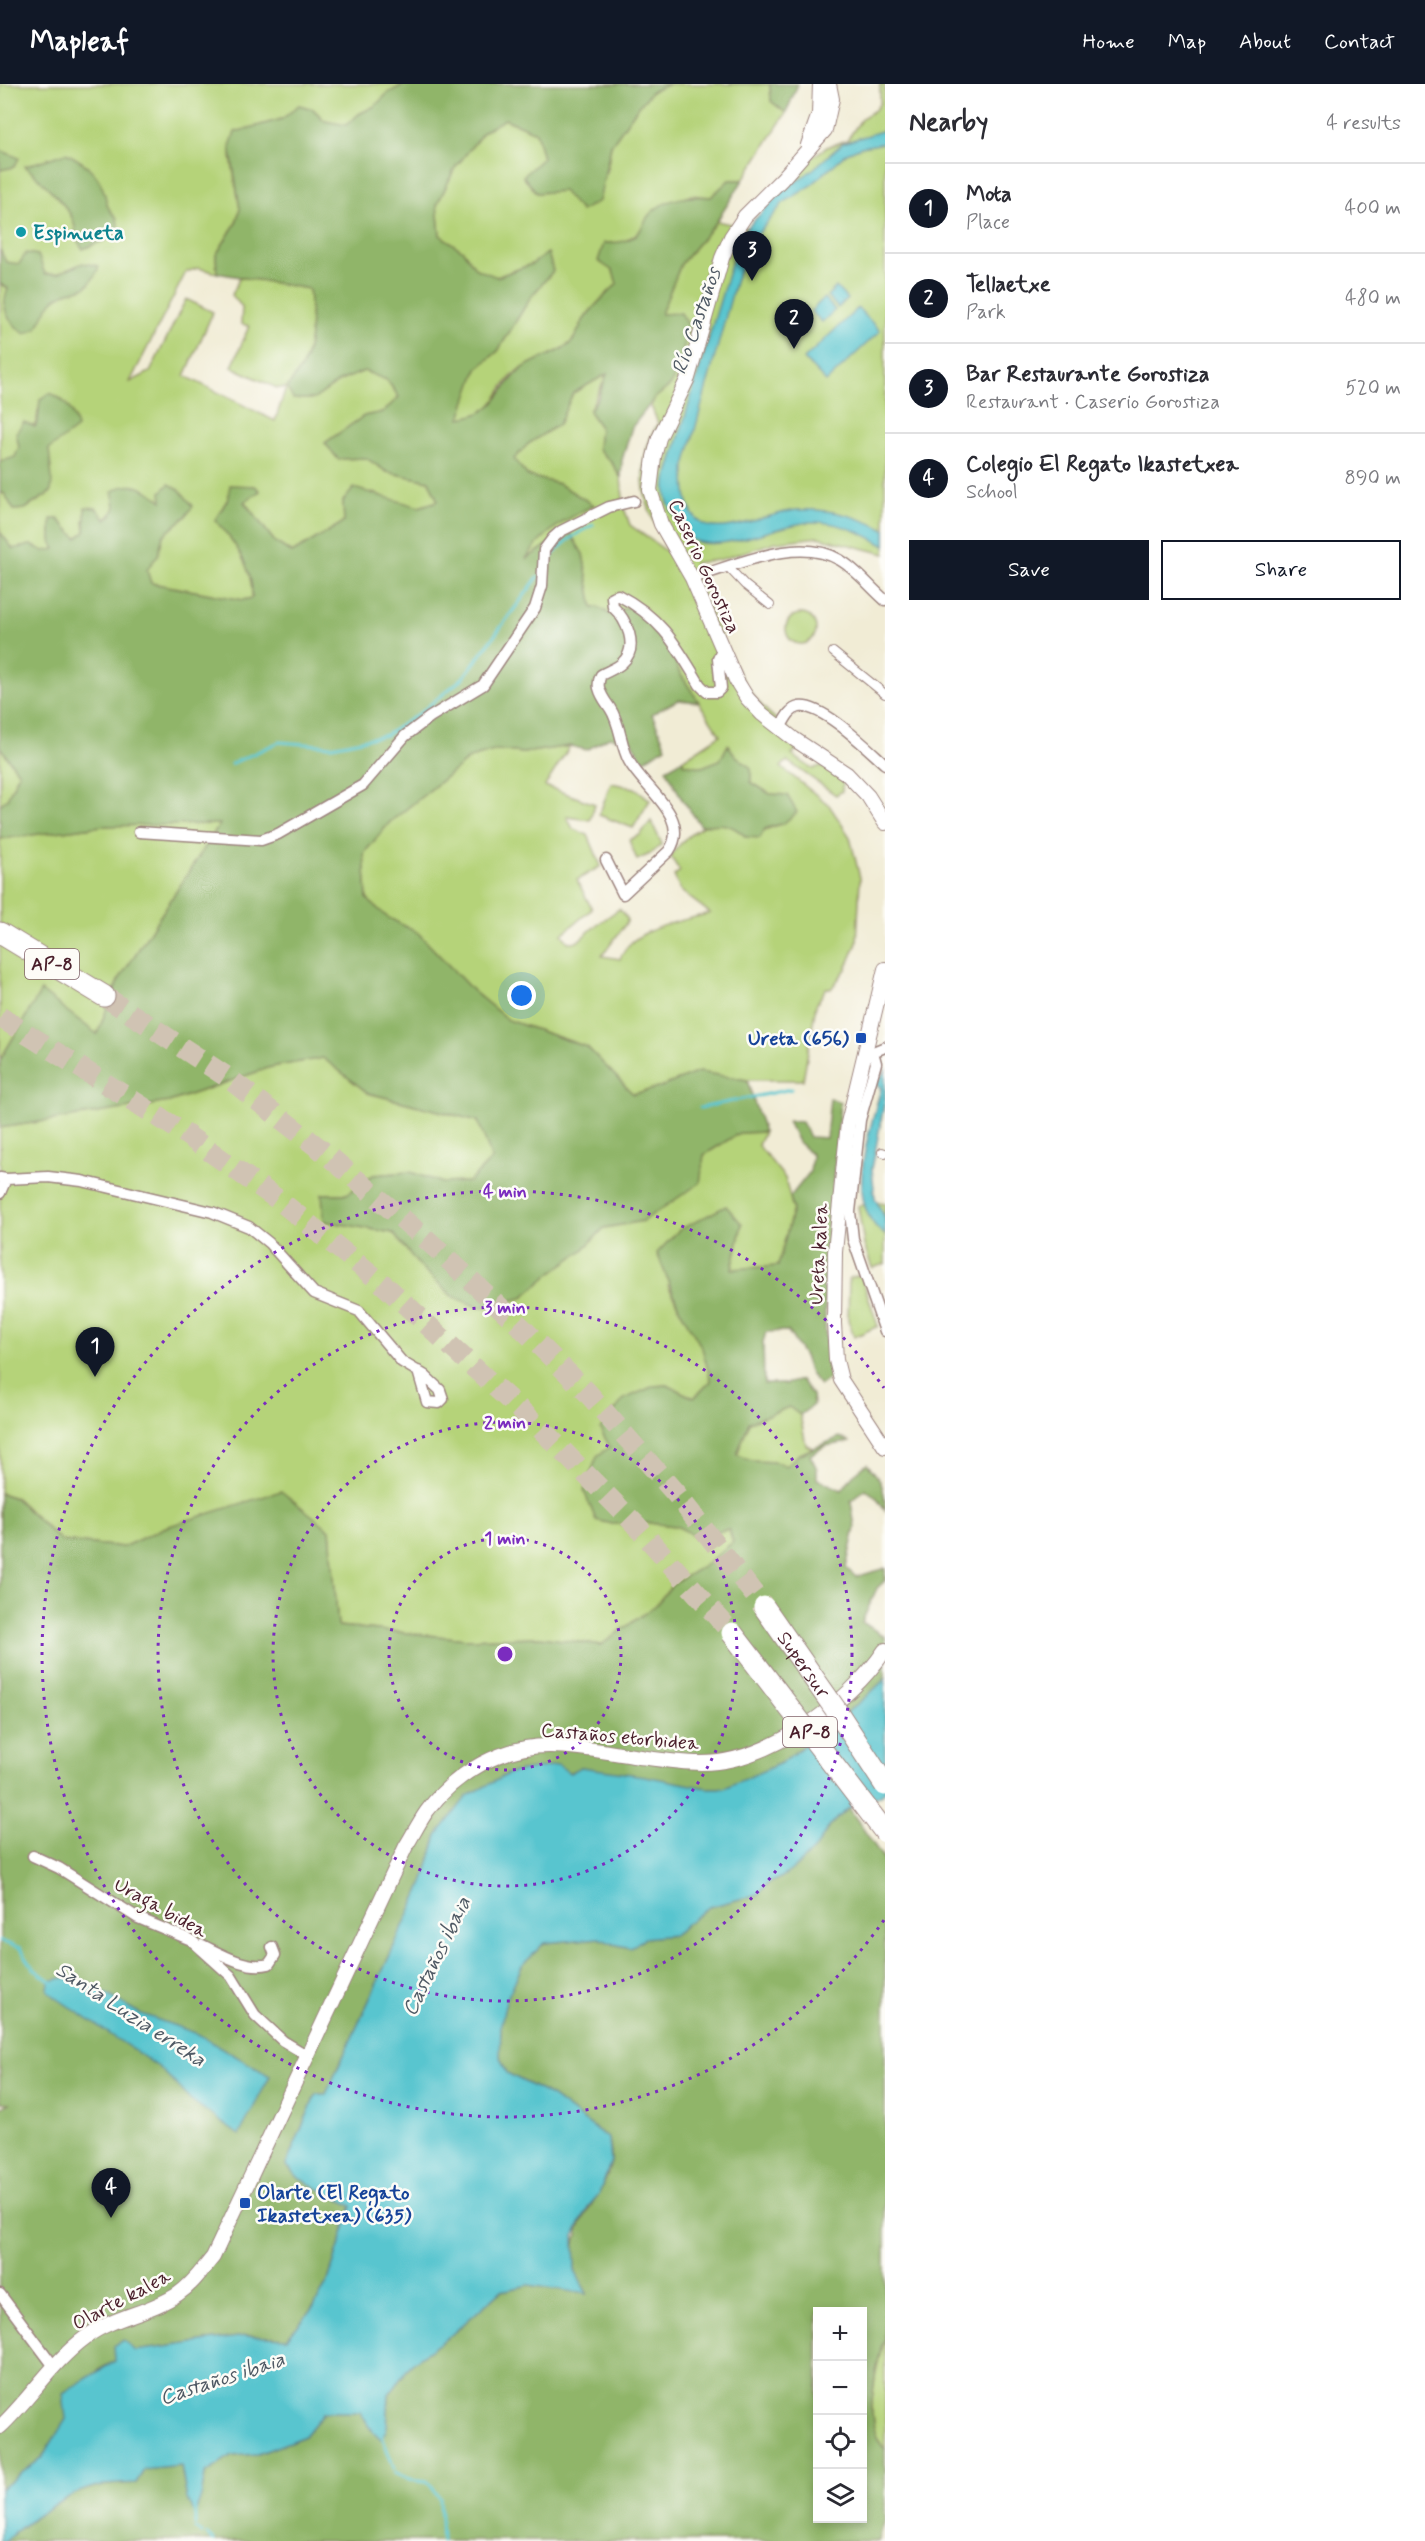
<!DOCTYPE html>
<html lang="en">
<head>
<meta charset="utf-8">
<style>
  body { margin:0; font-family:Mynerve,sans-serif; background:#f2f2f3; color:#2b2b33 }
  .controls { position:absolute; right:18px; bottom:18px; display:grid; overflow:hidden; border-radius:0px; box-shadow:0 3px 9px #0003 }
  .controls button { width:54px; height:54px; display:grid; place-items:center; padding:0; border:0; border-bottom:2px solid #e1e1e2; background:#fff; color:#2b2b33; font:30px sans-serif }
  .you { position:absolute; left:522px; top:912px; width:21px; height:21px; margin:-15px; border:4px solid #fff; border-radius:50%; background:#1a73e8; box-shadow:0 0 0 9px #1a73e833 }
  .badge { display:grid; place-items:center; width:39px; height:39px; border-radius:50%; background:#111827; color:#fff; font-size:20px; font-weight:700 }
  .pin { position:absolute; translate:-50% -50px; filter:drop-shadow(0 2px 3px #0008) }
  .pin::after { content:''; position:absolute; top:32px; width:21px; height:18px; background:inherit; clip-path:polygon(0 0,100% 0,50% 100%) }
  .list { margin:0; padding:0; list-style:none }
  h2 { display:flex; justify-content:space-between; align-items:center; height:78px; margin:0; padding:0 24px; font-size:26px }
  h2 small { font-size:20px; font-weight:400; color:#7c7c81 }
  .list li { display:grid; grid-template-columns:39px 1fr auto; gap:18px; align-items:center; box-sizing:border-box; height:90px; padding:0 24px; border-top:2px solid #e1e1e2 }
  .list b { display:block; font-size:22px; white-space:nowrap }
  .list p { margin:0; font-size:20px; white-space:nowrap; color:#7c7c81 }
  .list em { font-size:20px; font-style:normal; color:#7c7c81 }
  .actions { display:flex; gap:12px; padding:18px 24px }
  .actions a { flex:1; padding:14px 0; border:2px solid #111827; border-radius:0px; text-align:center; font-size:21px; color:#111827 }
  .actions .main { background:#111827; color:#fff }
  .icon { flex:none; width:33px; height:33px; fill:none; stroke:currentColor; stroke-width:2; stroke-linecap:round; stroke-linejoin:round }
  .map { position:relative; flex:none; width:885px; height:2457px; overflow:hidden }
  header { display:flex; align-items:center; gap:36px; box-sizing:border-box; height:84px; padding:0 30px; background:#111827; color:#fff }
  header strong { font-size:28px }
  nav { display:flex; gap:33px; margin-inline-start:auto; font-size:21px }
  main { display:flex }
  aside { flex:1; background:#fff }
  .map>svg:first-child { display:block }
  .green { fill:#b5d379; stroke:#807952; stroke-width:1.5 }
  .forest { fill:#90b569; stroke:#6d6a4a; stroke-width:1.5; fill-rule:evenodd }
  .water { fill:#58c5cf; stroke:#51727d; stroke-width:1.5 }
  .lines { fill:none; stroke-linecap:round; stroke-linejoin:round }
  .stream { stroke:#58c5cf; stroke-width:3 }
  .motorway-tunnel { stroke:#d0c3b3; stroke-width:21; stroke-dasharray:21 10; stroke-linecap:butt }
  .pedestrian-casing { stroke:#9e8680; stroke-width:10 }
  .minor-casing { stroke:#9e8680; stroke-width:13 }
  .tertiary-casing { stroke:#9e8680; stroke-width:16 }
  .motorway-casing { stroke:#9e8680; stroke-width:23 }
  .pedestrian { stroke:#fff; stroke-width:8 }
  .minor { stroke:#fff; stroke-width:10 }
  .tertiary { stroke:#fff; stroke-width:14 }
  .motorway { stroke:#fff; stroke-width:21 }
  .motorway-bridge-casing { stroke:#9e8680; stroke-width:23; stroke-linecap:butt }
  .motorway-bridge { stroke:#fff; stroke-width:21 }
  .ring { fill:none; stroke:#7b2cbf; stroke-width:3; stroke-dasharray:3 6 }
  .culture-dot { fill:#0f9aa8; stroke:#fdfcf7; stroke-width:2 }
  .transit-dot { fill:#1a4fb4; stroke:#fdfcf7; stroke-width:2 }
  .labels { text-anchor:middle; stroke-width:5; stroke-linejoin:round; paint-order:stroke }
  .shield { fill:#fdfcf7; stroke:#806168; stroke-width:1.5 }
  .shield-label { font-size:18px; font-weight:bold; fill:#4a1f2b }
  .culture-label { font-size:20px; font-weight:bold; fill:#0d838f; stroke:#fdfcf7; text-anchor:start }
  .street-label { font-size:20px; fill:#4a1f2b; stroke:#fdfcf7 }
  .transit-label { font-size:20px; font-weight:bold; fill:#164399; stroke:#fdfcf7; text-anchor:end }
  .water-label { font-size:21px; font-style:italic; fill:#4f5964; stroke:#fdfcf7 }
  .centre { fill:#7b2cbf; stroke:#fdfcf7; stroke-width:3 }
  .ring-label { font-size:18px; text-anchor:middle; font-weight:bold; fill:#7b2cbf; stroke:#fdfcf7; stroke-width:5; stroke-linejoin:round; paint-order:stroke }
</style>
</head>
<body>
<header>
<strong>Mapleaf</strong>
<nav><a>Home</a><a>Map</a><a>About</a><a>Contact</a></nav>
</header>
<main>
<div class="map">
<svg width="885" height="2457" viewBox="0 0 885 2457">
  <rect width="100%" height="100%" fill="#fdfcf7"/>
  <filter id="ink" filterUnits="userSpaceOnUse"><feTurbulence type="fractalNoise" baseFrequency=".0167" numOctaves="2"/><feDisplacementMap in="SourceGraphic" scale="12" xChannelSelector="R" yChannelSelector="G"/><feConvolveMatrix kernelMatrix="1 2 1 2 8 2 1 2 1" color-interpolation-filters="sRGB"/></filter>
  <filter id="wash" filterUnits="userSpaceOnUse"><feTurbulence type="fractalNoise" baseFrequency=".008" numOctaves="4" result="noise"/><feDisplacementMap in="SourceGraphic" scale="24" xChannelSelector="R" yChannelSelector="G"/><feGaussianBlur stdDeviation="1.35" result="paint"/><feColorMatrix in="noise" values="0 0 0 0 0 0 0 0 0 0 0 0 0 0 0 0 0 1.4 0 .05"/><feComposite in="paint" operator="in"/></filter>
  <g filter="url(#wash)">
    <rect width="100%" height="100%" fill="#f1ecd5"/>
    <path class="green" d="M0 0H405L388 9 375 22 359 30 346 42 325 37 313 25 299 21 282 35 235 48 231 73 240 125 236 139 216 171 217 189 198 184 186 188 130 298 150 288 186 215 213 228 185 292 275 337 286 304H277L232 283 249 242 241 240 242 223 232 211 240 193 309 205C311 228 313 258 303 280 299 288 292 296 287 304L314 315 340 297 364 287 387 296 399 313 383 328 364 332 325 359 338 375 366 374 387 388 429 397 438 417 419 423 392 417 373 408 343 417 344 438 292 469 275 458 244 417 260 407 255 402C229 404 228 416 215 436 235 457 254 484 252 514L243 516 151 499 146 486 158 470 163 452 186 432 187 417 179 405 163 418 151 409 116 421C110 438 100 436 84 436L85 448 76 454 58 435 55 465 44 468 31 461 13 465 0 448V410L4 409 14 426 25 425 50 409 38 325C39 346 22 355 15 374L0 378Z
      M670 0H770L771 17 786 29 743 96H729L711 113 691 111 650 130 639 148 622 159 613 187 617 200C606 211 594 221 585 234 580 241 577 252 571 258 561 270 529 277 514 290 491 311 501 330 459 334L477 285 498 267 530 214 553 187 548 169 532 180 496 193 476 185 463 167 440 151 437 121 455 84 484 47 504 35 536 48 543 74 523 93 537 109 563 107 607 88 611 61 635 27 652 7Z
      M880 0H885V470L818 453 776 458 719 476 694 479C711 527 730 592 768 628 779 639 792 648 804 657L792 671 813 685 820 682 834 688 843 697 842 707 836 711 787 677 781 683 829 721 850 753 860 794 857 859 846 885 831 905 826 904 816 921 803 996H747L699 988 658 1004 633 1010 587 963 508 936 473 907 418 849 387 833 367 815 364 769 390 738 470 674 497 666 523 669 570 662 545 702 595 720 590 736 567 733 573 745 588 751 601 782 577 796 592 825 562 850 568 858H577L594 843 619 825 627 834V838L602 872 620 875C632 843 681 838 710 829L681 807 674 792 680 787 670 772C691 746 716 723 746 753L784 739 787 711 770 710 751 698V684L735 671 728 661 720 676 702 683 684 680 682 676 720 651 679 588 673 569 598 523 593 525 583 470 524 476 543 452 564 436 593 421 559 400 528 392 513 375 528 360 559 340 573 309 608 289 589 327 600 343 598 365 612 379 621 394 624 424 630 441 669 469C646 423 629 389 658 339L651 322 655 314 671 300 660 230 681 180 717 137 748 144 816 70 827 63 847 56 862 34 875 26 880 19Z
      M786 545a15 15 0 1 1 30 0a15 15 0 1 1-30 0Z
      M0 663 19 689 7 715 0 721Z
      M611 699 635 704 650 716 633 744 599 731Z
      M651 737 662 760 650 770 637 776 629 756 640 751Z
      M171 739 220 740 118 897 97 951 41 907 0 976V755L102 742Z
      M323 974 368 1009 478 1037 492 1075 469 1098 443 1099 410 1088 373 1091 347 1110H323L364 1144 393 1149 417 1179 552 1188 583 1166 604 1144 643 1137 704 1071 739 1049 764 1048 758 1061 785 1094 793 1125 778 1182 732 1186 742 1140 668 1201 680 1226 703 1264 711 1297 694 1314 667 1301 654 1302 610 1363 612 1440 649 1439 677 1442 696 1452 729 1445 733 1458 708 1479 672 1501 656 1521 601 1561 540 1553 466 1555 338 1542 330 1446 166 1443 123 1463 61 1457 16 1414 0 1409V1044L169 1018 271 983Z
      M879 1118 885 1119V1180L872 1184 864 1161 858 1122Z
      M861 1191 878 1242 854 1253 848 1236 849 1194Z
      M789 1323 800 1331 806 1361 813 1364 798 1371 786 1382C766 1372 756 1384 737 1371L749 1338Z
      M885 2256V2365C861 2341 876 2290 882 2260Z"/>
    <path class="forest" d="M405 0H670L652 7 635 27 611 61 599 117 581 127 563 107 537 109 523 92 543 74 536 48 505 35 484 47 455 84 437 121 440 151 463 167 476 185 497 193 532 180 548 169 553 187 530 214 498 267 477 285 460 334C502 329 497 302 526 282 538 274 563 268 572 258 577 251 580 241 585 234 594 221 606 211 617 200L613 187 598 177 604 159C617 159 630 158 639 148 643 143 645 136 649 131 664 114 690 111 711 113L729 96H743L717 137 681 180 661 230 681 229 689 242 682 271 671 301 655 314 632 343 622 376 621 394 612 379 598 365 600 343 589 327 598 314 607 290 573 309 559 340 528 360 514 375 528 392 559 400 594 421C566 435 543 448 526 475L569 447 583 470 593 524 598 523 611 531 630 522 659 546 673 569 679 588 699 618 678 616 652 630 666 663 643 677 631 657 609 653 587 666 570 662 523 669 497 666 470 674 390 738 364 769 367 815 387 833 418 849 473 907 508 936 587 963 633 1010 658 1004 699 988 747 996 764 1048 739 1049 704 1071 700 1099 643 1137 604 1144 583 1166 552 1188 522 1214 480 1224 452 1212 417 1179 393 1149 324 1137 322 1110H347L373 1091 410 1088 443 1099 469 1098 492 1075 478 1037 368 1009 323 974 271 983 169 1018 0 1044V976L41 907 97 950 118 897 220 740 102 742 0 755V721L7 715 19 689 0 663V448L13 465 31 461 44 467 55 465 51 457V435H58L77 454 85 448V423L96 424 106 436C117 428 116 421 112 408 130 394 147 405 162 417L161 408 169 400 179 405 193 422 186 432 163 452 158 471 147 486 151 499 243 516 252 514C254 484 234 457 215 436L228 415 230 401 255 402 260 407 244 418 275 458 292 469 344 438 343 417 354 404 419 423 438 417 429 397 387 388 366 374 338 375 325 359 364 332 383 328 399 313 387 296 364 287 340 297 314 315H293L287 304C292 296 299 288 303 280 313 258 311 228 309 205L217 189 216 171 236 139 240 125 230 62 235 48 282 35 299 21 313 25 325 37 346 41 359 30 375 22 388 9Z
      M729 0H798L786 29 771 17 770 0Z
      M0 66 19 74 14 83 0 86Z
      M66 69C82 77 97 87 103 105 109 121 103 120 117 134L119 150 83 165C72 150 78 154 74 139 70 123 38 93 25 82Z
      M0 165 6 178 19 180 26 169 38 171 45 190H57L83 179 99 182C86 216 76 199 55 215 46 223 42 234 37 244L25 250C7 237 0 225 8 204L0 200Z
      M50 309C67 316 73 327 77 344L49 365 52 395 51 408 25 425 14 426 4 409 0 410V378L15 373 19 363 16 349 24 338 35 343 38 336 40 315Z
      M728 661 735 671 751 684V698L770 710 787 711 797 728 784 739 765 745 760 754 746 753C730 738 722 739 701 742L682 715 666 685 682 676 684 680 702 683 720 676Z
      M830 1014 840 1018C836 1067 831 1116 828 1165 825 1208 822 1250 831 1293L820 1301 810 1290 804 1272 788 1247 766 1248 763 1258 764 1300H785L801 1296 812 1311 813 1321 800 1331 789 1323 749 1338 737 1370C756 1384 766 1372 786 1382L798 1371 840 1353 849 1358 825 1362 810 1371 817 1385V1395L842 1406 853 1391 867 1380C882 1396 885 1404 885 1427L876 1413 865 1405 851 1417 855 1444 846 1484 856 1493 885 1484V1497L877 1504 862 1538 885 1553V1595L865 1614 781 1679 739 1699 724 1704H707L581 1683 437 1751 423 1799 326 2010H316L286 2081 300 2095 352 2122 328 2197 314 2223 287 2254 246 2252 135 2267 98 2286 42 2374 0 2405V2024L9 2019 0 2018V1409L15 1414 61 1457 123 1463 166 1443 281 1407 330 1446 338 1542 466 1555 540 1553 601 1561 656 1521 672 1501 708 1479 733 1458 729 1445 696 1452 676 1442 649 1439 612 1440 596 1436 584 1407 597 1372 610 1363 600 1345 624 1315 654 1302 667 1301 694 1314 711 1297 702 1264 680 1226 657 1169 679 1146 726 1122 742 1140 732 1185 778 1182 793 1125 790 1113 810 1088 812 1071 798 1058 788 1037 802 1038 810 1053 826 1054Z
      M849 1724 885 1777V2256L882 2260C876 2290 861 2340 885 2365V2434L879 2457H5C27 2437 69 2408 98 2402 111 2400 124 2400 136 2399L144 2386 181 2382 187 2415 201 2413 205 2390 232 2372 258 2370 305 2352 324 2328H360L373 2347 387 2343 389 2310 412 2279 451 2251 501 2207 529 2201 587 2209C583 2202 576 2193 575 2185 568 2134 602 2120 611 2078 612 2071 610 2062 609 2055L551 2012 507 1989 500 1973 501 1940 506 1917 522 1882 544 1859 600 1854 613 1860 630 1864 644 1854 675 1851 686 1840 709 1823 759 1810 767 1800 782 1793 817 1762 830 1741ZM818 2228H862V2434H818Z"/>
    <path class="water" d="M885 46V59L861 63 847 69 809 103 783 119 754 155 736 195 685 382C685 400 684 430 703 440 724 452 772 428 797 426 827 424 858 432 885 446V462C864 449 836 437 811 438 778 440 717 472 689 454 684 450 679 441 676 435 668 421 664 412 666 396L735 167 747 144 780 109 811 87 843 59Z
      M836 203 847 215 838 224 827 212Z
      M824 214 835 226 822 238 811 227Z
      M858 224 880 247 826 298 804 275Z
      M885 986V1015L872 1085 875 1114 885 1134V1151C841 1119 871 1046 881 1004L876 1000Z
      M885 1595V1707L881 1711 849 1724 830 1741 817 1762 797 1782 782 1793 767 1800 759 1810 709 1823 686 1840 675 1851 644 1854 631 1864 613 1860 599 1854 544 1859 522 1882 506 1917 501 1940 500 1973 507 1989 551 2012 609 2055 611 2077 599 2110 589 2122 574 2152 575 2187 587 2210 529 2201 501 2207 451 2251 412 2279 389 2310 387 2343 382 2356 373 2347 360 2328H324L305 2352 258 2370 232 2372 205 2390 201 2413 195 2429 187 2415 181 2382 144 2386 136 2399C124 2400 111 2400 98 2402 69 2408 27 2437 5 2457H0V2405L42 2374 66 2335 63 2309 115 2277 114 2262 123 2256 135 2267 246 2252 287 2254 314 2223 328 2197 352 2122 300 2095 286 2081 316 2010H326L423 1799 437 1751 467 1712 510 1689 558 1681 570 1689 581 1683 645 1692 707 1704H724L781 1679 865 1614Z
      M62 1894H79L139 1929 198 1950 270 1992 239 2051 191 2016 160 1984 55 1913 48 1906 49 1897Z"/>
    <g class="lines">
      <path class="stream" d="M548 476C561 460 574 450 593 441
        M231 680 279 658 332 662 386 651 420 629 463 594 538 493
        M700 1024 791 1005
        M0 1857 20 1864 34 1885 50 1897
        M382 2352 394 2384
        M395 2388 410 2395 427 2397 440 2414 442 2457
        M195 2425V2441
        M195 2445 202 2450
        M207 2451 214 2457"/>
    </g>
  </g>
  <g filter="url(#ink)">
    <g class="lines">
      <path class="motorway-tunnel" d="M104 912 227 993 324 1068 426 1155 516 1238 587 1308 677 1411 764 1523
        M0 933 184 1049 280 1117 382 1199 541 1345 637 1442 732 1549"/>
      <defs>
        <path id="pedestrian" d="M728 483 745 501 770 521
          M833 568 885 610
          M882 1068 885 1069"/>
        <path id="minor" d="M692 494C735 482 798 451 840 476 857 486 870 503 885 516
          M780 644C785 636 789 625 799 623 822 619 868 665 885 680
          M139 748 261 756 278 750 363 701 405 652 430 633 483 601 535 524 542 502 544 466 553 454 561 447 609 423 634 417
          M606 776 623 810 669 767C692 733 643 704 629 677 620 660 621 641 610 624 605 617 601 612 599 604 598 599 599 595 601 591 608 587 617 584 622 579 640 563 626 535 613 523L612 513 618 511C661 533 676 561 700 601L707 608H717L721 604 718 575 723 564
          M866 968H873L885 963
          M873 968 876 979 860 1036 850 1128 853 1155 885 1247
          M6 1095 48 1093 82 1097 212 1128 249 1143 269 1159 314 1209 359 1227 402 1278 424 1291 440 1306 443 1315 439 1319 427 1318 418 1287
          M0 1109 6 1095 0 1094
          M33 1772 59 1784 138 1834 191 1856 231 1892 255 1931 283 1957 308 1972
          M202 1861C221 1870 247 1886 269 1880L275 1871 272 1863
          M0 2210 53 2281"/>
        <path id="tertiary" d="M829 0 832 15 825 46 782 95 745 132 731 153 722 174 688 294 659 354 654 373 650 406 661 440 692 494 736 596 747 614 762 630 794 655 847 690 868 712 885 739
          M808 61 819 30 820 0
          M885 885 848 1039 835 1168 834 1239 836 1276 841 1296 885 1363
          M0 2343C31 2314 52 2278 86 2253 114 2232 150 2229 178 2210 193 2200 202 2186 213 2173L406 1762C413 1751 419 1738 427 1727 455 1689 503 1661 551 1662 578 1662 606 1668 633 1672 655 1675 678 1679 701 1679 767 1679 849 1620 885 1566"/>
        <path id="motorway" d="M0 849 104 912"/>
      </defs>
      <use href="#pedestrian" class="pedestrian-casing"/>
      <use href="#minor" class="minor-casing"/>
      <use href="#tertiary" class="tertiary-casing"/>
      <use href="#motorway" class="motorway-casing"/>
      <use href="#pedestrian" class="pedestrian"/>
      <use href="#minor" class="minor"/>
      <use href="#tertiary" class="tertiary"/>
      <use href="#motorway" class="motorway"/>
      <defs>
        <g id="motorway-bridge">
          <path id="s1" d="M764 1523 836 1626 885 1701"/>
          <path d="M732 1549 885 1748"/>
        </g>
      </defs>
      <use href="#motorway-bridge" class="motorway-bridge-casing"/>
      <use href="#motorway-bridge" class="motorway-bridge"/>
    </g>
  </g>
  <g class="ring">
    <circle cx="505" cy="1570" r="116"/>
    <circle cx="505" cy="1570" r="232"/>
    <circle cx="505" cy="1570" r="347"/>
    <path d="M884 1836A463 463 0 1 1 884 1304"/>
  </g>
  <circle class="culture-dot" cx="21" cy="148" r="6"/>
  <g class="transit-dot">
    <rect x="855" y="948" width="12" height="12" rx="3"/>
    <rect x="239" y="2113" width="12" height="12" rx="3"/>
  </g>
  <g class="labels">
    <g class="shield">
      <rect x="25" y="865" width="54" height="30" rx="4.5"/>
      <rect x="783" y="1633" width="54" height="30" rx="4.5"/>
    </g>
    <g class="shield-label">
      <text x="52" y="886">AP-8</text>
      <text x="810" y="1654">AP-8</text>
    </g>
    <g class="culture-label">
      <text x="33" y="155">Espinueta</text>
    </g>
    <g class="street-label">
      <text transform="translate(705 482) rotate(65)" y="7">Caserio Gorostiza</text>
      <text transform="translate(818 1170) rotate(-87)" y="7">Ureta kalea</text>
      <text dy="7" stroke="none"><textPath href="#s1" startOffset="70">Supersur</textPath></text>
      <text transform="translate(620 1652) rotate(5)" y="7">Castaños etorbidea</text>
      <text transform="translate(161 1823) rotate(29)" y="7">Uraga bidea</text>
      <text transform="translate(121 2215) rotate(-28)" y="7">Olarte kalea</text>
    </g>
    <g class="transit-label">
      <text x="849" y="961">Ureta (656)</text>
      <text x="257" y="2115" text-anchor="start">Olarte (El Regato<tspan x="257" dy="23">Ikastetxea) (635)</tspan></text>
    </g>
    <g class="water-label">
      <text transform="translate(696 237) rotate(-71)" y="7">Río Castaños</text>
      <text transform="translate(436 1872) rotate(-64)" y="7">Castaños ibaia</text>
      <text transform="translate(131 1930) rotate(33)" y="7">Santa Luzia erreka</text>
      <text transform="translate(222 2294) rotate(-18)" y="7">Castaños ibaia</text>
    </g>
  </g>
  <circle cx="505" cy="1570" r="9" class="centre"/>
  <g class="ring-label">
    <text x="505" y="1113">4 min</text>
    <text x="505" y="1229">3 min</text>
    <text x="505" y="1344">2 min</text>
    <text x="505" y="1460">1 min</text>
  </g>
</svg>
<div class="controls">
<button>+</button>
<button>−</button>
<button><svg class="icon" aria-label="locate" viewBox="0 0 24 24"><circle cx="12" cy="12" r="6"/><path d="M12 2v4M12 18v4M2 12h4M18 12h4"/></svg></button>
<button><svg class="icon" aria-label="layers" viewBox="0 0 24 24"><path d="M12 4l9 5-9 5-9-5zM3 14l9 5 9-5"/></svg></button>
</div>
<div class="you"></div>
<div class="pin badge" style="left:95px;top:1293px">1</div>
<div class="pin badge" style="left:794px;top:265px">2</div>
<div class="pin badge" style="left:752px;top:197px">3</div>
<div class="pin badge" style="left:111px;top:2134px">4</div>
</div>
<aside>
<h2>Nearby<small>4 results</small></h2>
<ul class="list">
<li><span class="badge">1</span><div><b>Mota</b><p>Place</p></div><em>400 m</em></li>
<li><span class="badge">2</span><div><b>Tellaetxe</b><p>Park</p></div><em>480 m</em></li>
<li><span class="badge">3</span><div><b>Bar Restaurante Gorostiza</b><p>Restaurant · Caserio Gorostiza</p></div><em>520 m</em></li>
<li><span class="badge">4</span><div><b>Colegio El Regato Ikastetxea</b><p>School</p></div><em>890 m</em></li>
</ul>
<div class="actions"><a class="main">Save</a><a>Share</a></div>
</aside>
</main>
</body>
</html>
